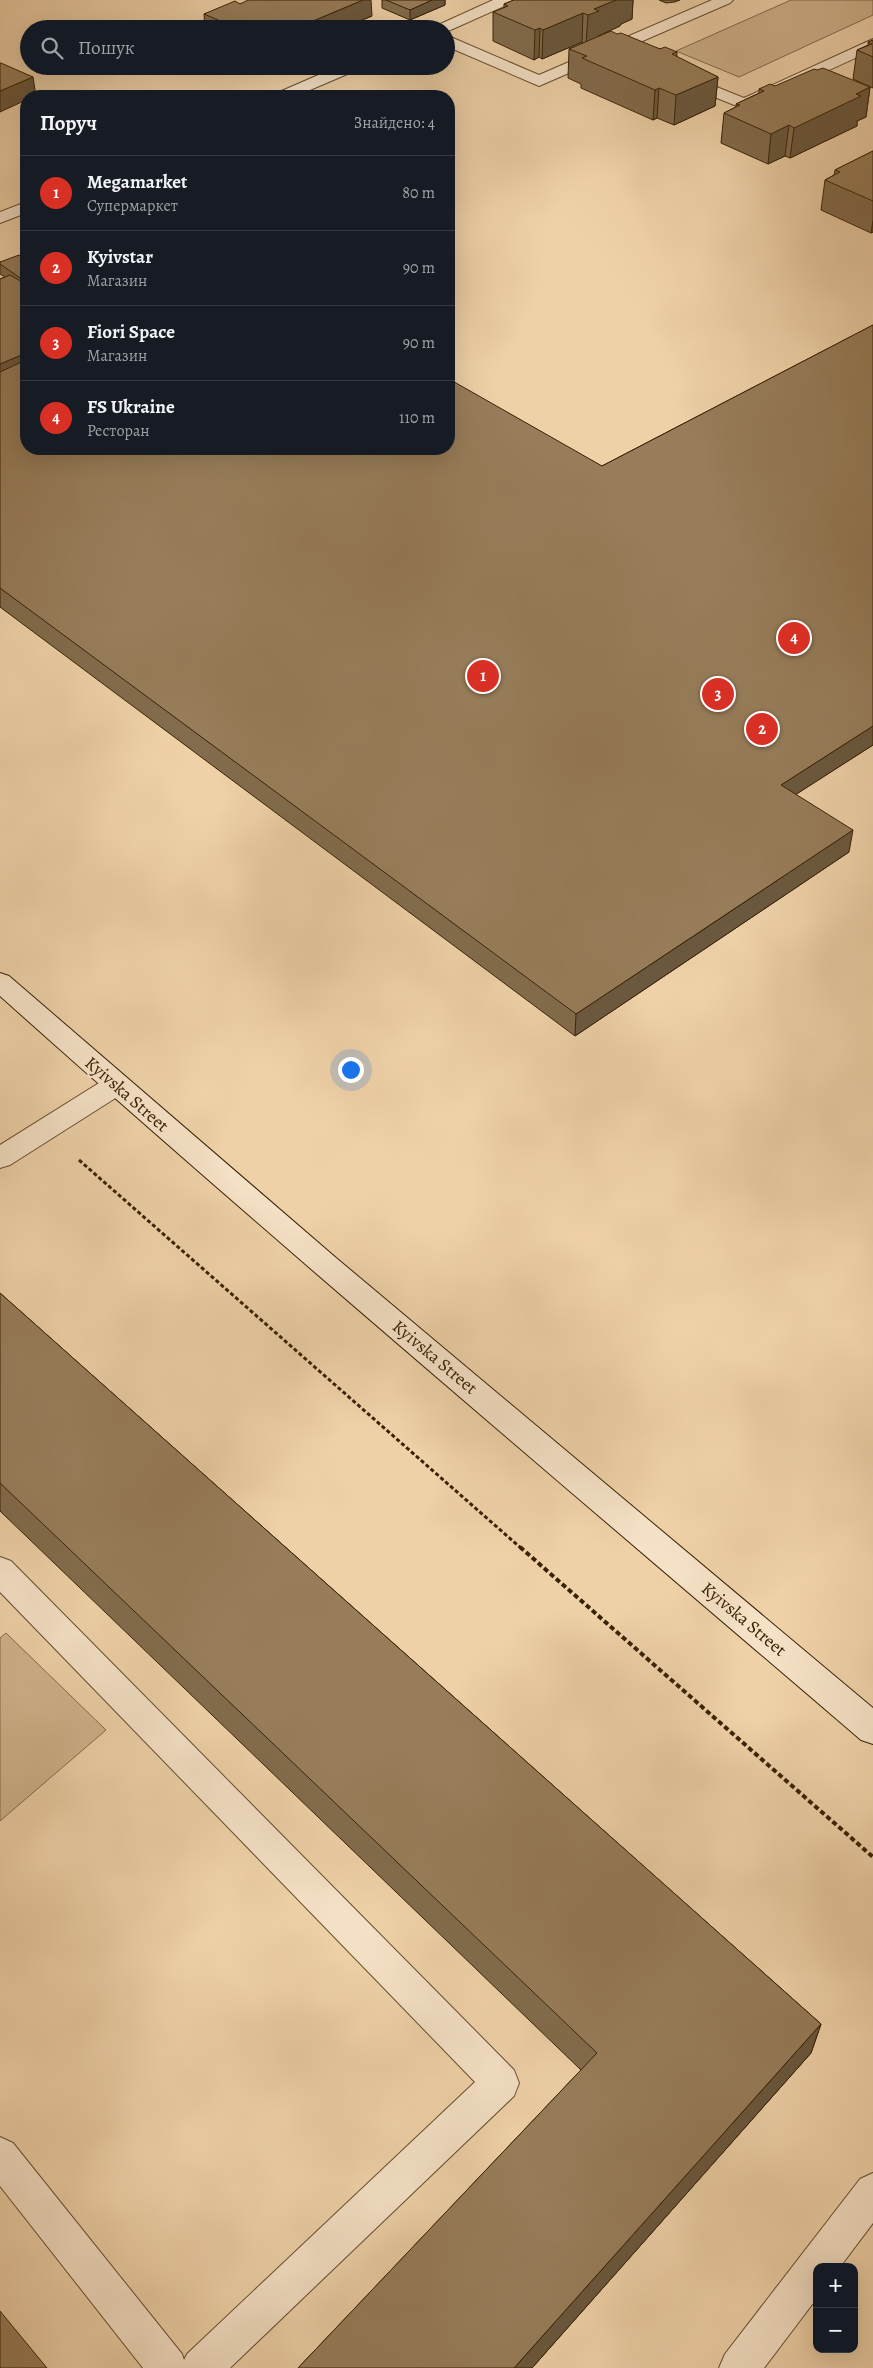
<!DOCTYPE html>
<html lang="uk">
<head>
<meta charset="utf-8">
<style>
  body { margin:0; font-family:Alegreya,serif; background:#242831; color:#f1f3f6 }
  .controls { position:absolute; right:15px; bottom:15px; display:grid; overflow:hidden; border-radius:10px; box-shadow:0 5px 20px #0002 }
  .controls button { width:45px; height:45px; display:grid; place-items:center; padding:0; border:0; border-bottom:1px solid #363941; background:#171b24; color:#f1f3f6; font:25px sans-serif }
  .you { position:absolute; left:350px; top:1069px; width:18px; height:18px; margin:-12px; border:4px solid #fff; border-radius:50%; background:#1a73e8; box-shadow:0 0 0 8px #1a73e833 }
  .badge { display:grid; place-items:center; width:32px; height:32px; border-radius:50%; background:#d93025; color:#fff; font-size:16px; font-weight:700 }
  .pin { position:absolute; translate:-50% -50%; border:2px solid #fff; box-shadow:0 1px 5px #0006 }
  .list { margin:0; padding:0; list-style:none }
  h2 { display:flex; justify-content:space-between; align-items:center; height:65px; margin:0; padding:0 20px; font-size:21px }
  h2 small { font-size:16px; font-weight:400; color:#9ea1a6 }
  .list li { display:grid; grid-template-columns:32px 1fr auto; gap:15px; align-items:center; box-sizing:border-box; height:75px; padding:0 20px; border-top:1px solid #363941 }
  .list b { display:block; font-size:19px; white-space:nowrap }
  .list p { margin:0; font-size:16px; white-space:nowrap; color:#9ea1a6 }
  .list em { font-size:16px; font-style:normal; color:#9ea1a6 }
  .icon { flex:none; width:28px; height:28px; fill:none; stroke:currentColor; stroke-width:2; stroke-linecap:round; stroke-linejoin:round }
  .map { position:relative; flex:none; width:873px; height:2368px; overflow:hidden }
  .search { position:absolute; background:#171b24; box-shadow:0 5px 20px #0002; left:20px; top:20px; width:435px; height:55px; display:flex; align-items:center; gap:12px; box-sizing:border-box; padding:0 18px; border-radius:28px; color:#9ea1a6; font-size:19px }
  .panel { position:absolute; background:#171b24; box-shadow:0 5px 20px #0002; left:20px; top:90px; width:435px; height:365px; border-radius:20px }
  .map>svg:first-child { display:block }
  .green { fill:#d0b38c; stroke:#846a49 }
  .lines { fill:none; stroke-linecap:round; stroke-linejoin:round }
  .lane-casing { stroke:#664e2e; stroke-width:2 }
  .street-casing { stroke:#664e2e; stroke-width:2 }
  .secondary-casing { stroke:#382206; stroke-width:2 }
  .path-far1 { stroke:#382206; stroke-width:3; stroke-dasharray:4 2.5; stroke-linecap:butt }
  .path { stroke:#382206; stroke-width:4; stroke-dasharray:5 3; stroke-linecap:butt }
  .lane { fill:#f5e1c6; fill-rule:evenodd }
  .street { fill:#f5e1c6; fill-rule:evenodd }
  .secondary { fill:#f5e1c6; fill-rule:evenodd }
  .wall { fill:#826c4d; stroke:#382206 }
  .shaded-wall { fill:#6a583f; stroke:#382206 }
  .building { fill:#977d5a; stroke:#382206 }
  .labels { text-anchor:middle; stroke-width:4.5; stroke-linejoin:round; paint-order:stroke }
  .street-label { font-size:18px; fill:#382206; stroke:#f5e1c6 }
</style>
</head>
<body>
<div class="map">
<svg width="873" height="2368" viewBox="0 0 873 2368">
  <rect width="100%" height="100%" fill="#efd1a8"/>
  <filter id="stains"><feTurbulence type="fractalNoise" baseFrequency=".004" numOctaves="4"/><feColorMatrix values="0 0 0 0 .2 0 0 0 0 .09 0 0 0 0 .02 0 0 0 .5 -.17"/></filter>
  <radialGradient id="worn" r=".72"><stop offset=".6" stop-color="#630" stop-opacity="0"/><stop offset="1" stop-color="#630" stop-opacity=".3"/></radialGradient>
  <path class="green" d="M791 0H873V15L739 77 676 51Z
    M6 1633 106 1730 0 1821V1638Z"/>
  <g class="lines">
    <defs>
      <path id="lane" d="M712 0H733L730 3 539 86 446 46V35L539 75Z
        M873 39V50L744 109 675 81 673 78 675 75H687L744 98Z
        M116 1075 125 1078 129 1085 125 1092 10 1165 0 1168V1145L107 1078Z
        M0 1557 11 1561 514 2070 519 2083 514 2096 230 2368H143L0 2186V2137L13 2143 182 2354 184 2360 187 2354 475 2082 0 1592Z"/>
      <path id="street" d="M493 0H514L511 3 446 32V29H433L436 26Z
        M339 66H361L359 69 296 96H275L277 93Z
        M26 202V213L0 223V212Z
        M873 2173V2223L840 2267H817V2298L764 2368H719L725 2354 860 2179Z"/>
      <path id="secondary" d="M0 973 9 976 335 1257 873 1708V1744L861 1740C573 1493 283 1249 0 996Z"/>
    </defs>
    <use href="#lane" class="lane-casing"/>
    <use href="#street" class="street-casing"/>
    <use href="#secondary" class="secondary-casing"/>
    <path class="path-far1" d="M79 1160 522 1549"/>
    <path class="path" d="M520 1547 873 1857"/>
    <use href="#lane" class="lane"/>
    <use href="#street" class="street"/>
    <use href="#secondary" class="secondary"/>
  </g>
  <path class="wall" d="M382 0H445V5L410 20 382 8Z
    M514 0H633L632 19 621 24 620 26 598 36V37L677 52V57L718 77 715 106 674 125 657 118 653 120 581 88V84L568 78 569 49 583 43 582 42 542 59 539 57 534 60 493 41V12L504 8V4Z
    M659 0H680L675 2 666 3Z
    M240 4 372 16 340 29H205L204 14Z
    M873 40V88L853 79 857 50 868 45V42Z
    M775 86 870 87 866 117 857 121V126L790 158 785 156 768 164 721 143 724 113 736 107V104L759 93V89Z
    M873 151V232L871 233 821 210 825 180 834 175 835 170Z
    M26 260V449L602 466 873 325V745L796 794 849 852 575 1036 0 607V279L5 277 0 274V262Z
    M0 1293 821 2024 811 2053 532 2368H298L581 2070 0 1511Z"/>
  <path class="shaded-wall" d="M363 0H371L372 16 340 29H294Z
    M432 0H445V5L410 20V10Z
    M616 0H633L632 19 621 24 620 26 598 36 597 40 586 44 588 15 594 9Z
    M583 13 582 42 542 59 543 30Z
    M540 28 539 57 534 60 535 30Z
    M33 77 36 96H26V100L0 112V91Z
    M718 77 715 106 674 125 676 95Z
    M870 87 866 117 857 121V126L790 158 794 128 856 94Z
    M659 88 657 118 653 120 655 90Z
    M789 125 785 156 768 164 771 134Z
    M873 221V232L871 233Z
    M26 353V382L0 394V364Z
    M873 726V745L778 806 781 785Z
    M853 830 849 852 575 1036 576 1014Z
    M821 2024 811 2053 532 2368H514Z"/>
  <path class="building" d="M248 0H363L294 29H239L204 14 235 1 240 4Z
    M386 0H432L410 10Z
    M514 0H616L594 9 599 11 588 15 583 13 543 30 540 28 535 30 493 12 508 6 504 4Z
    M611 31 617 34 621 33 660 49 665 47 677 52 672 54 718 77 676 95 659 88 655 90 582 58 587 56 569 49Z
    M873 40V57L857 50 872 44 868 42Z
    M0 63H1L33 77 0 91Z
    M823 68 870 87 856 94 861 96 794 128 789 125 771 134 724 113 740 105 736 104 764 91 759 89 770 84 775 86 814 69 817 70Z
    M873 151V201L825 180 840 172 835 170Z
    M19 255 26 260V282L0 264V262Z
    M10 275 26 284V353L0 364V279Z
    M873 325V726L781 785 853 830 576 1014 0 588V372L26 360V449H449V379L602 466Z
    M0 1293 821 2024 514 2368H298L597 2053 0 1483Z
    M0 2311 47 2368H0Z"/>
  <g class="labels">
    <g class="street-label">
      <text transform="translate(127 1094) rotate(41)" y="6">Kyivska Street</text>
      <text transform="translate(435 1357) rotate(40)" y="6">Kyivska Street</text>
      <text transform="translate(744 1619) rotate(40)" y="6">Kyivska Street</text>
    </g>
  </g>
  <rect width="100%" height="100%" filter="url(#stains)"/>
  <rect width="100%" height="100%" fill="url(#worn)"/>
</svg>
<div class="controls">
<button>+</button>
<button>−</button>
</div>
<div class="you"></div>
<div class="pin badge" style="left:483px;top:676px">1</div>
<div class="pin badge" style="left:762px;top:729px">2</div>
<div class="pin badge" style="left:718px;top:694px">3</div>
<div class="pin badge" style="left:794px;top:638px">4</div>
<div class="search"><svg class="icon" aria-label="search" viewBox="0 0 24 24"><circle cx="10" cy="10" r="6"/><path d="M15 15l6 6"/></svg>Пошук</div>
<section class="panel">
<h2>Поруч<small>Знайдено: 4</small></h2>
<ul class="list">
<li><span class="badge">1</span><div><b>Megamarket</b><p>Супермаркет</p></div><em>80 m</em></li>
<li><span class="badge">2</span><div><b>Kyivstar</b><p>Магазин</p></div><em>90 m</em></li>
<li><span class="badge">3</span><div><b>Fiori Space</b><p>Магазин</p></div><em>90 m</em></li>
<li><span class="badge">4</span><div><b>FS Ukraine</b><p>Ресторан</p></div><em>110 m</em></li>
</ul>
</section>
</div>
</body>
</html>
